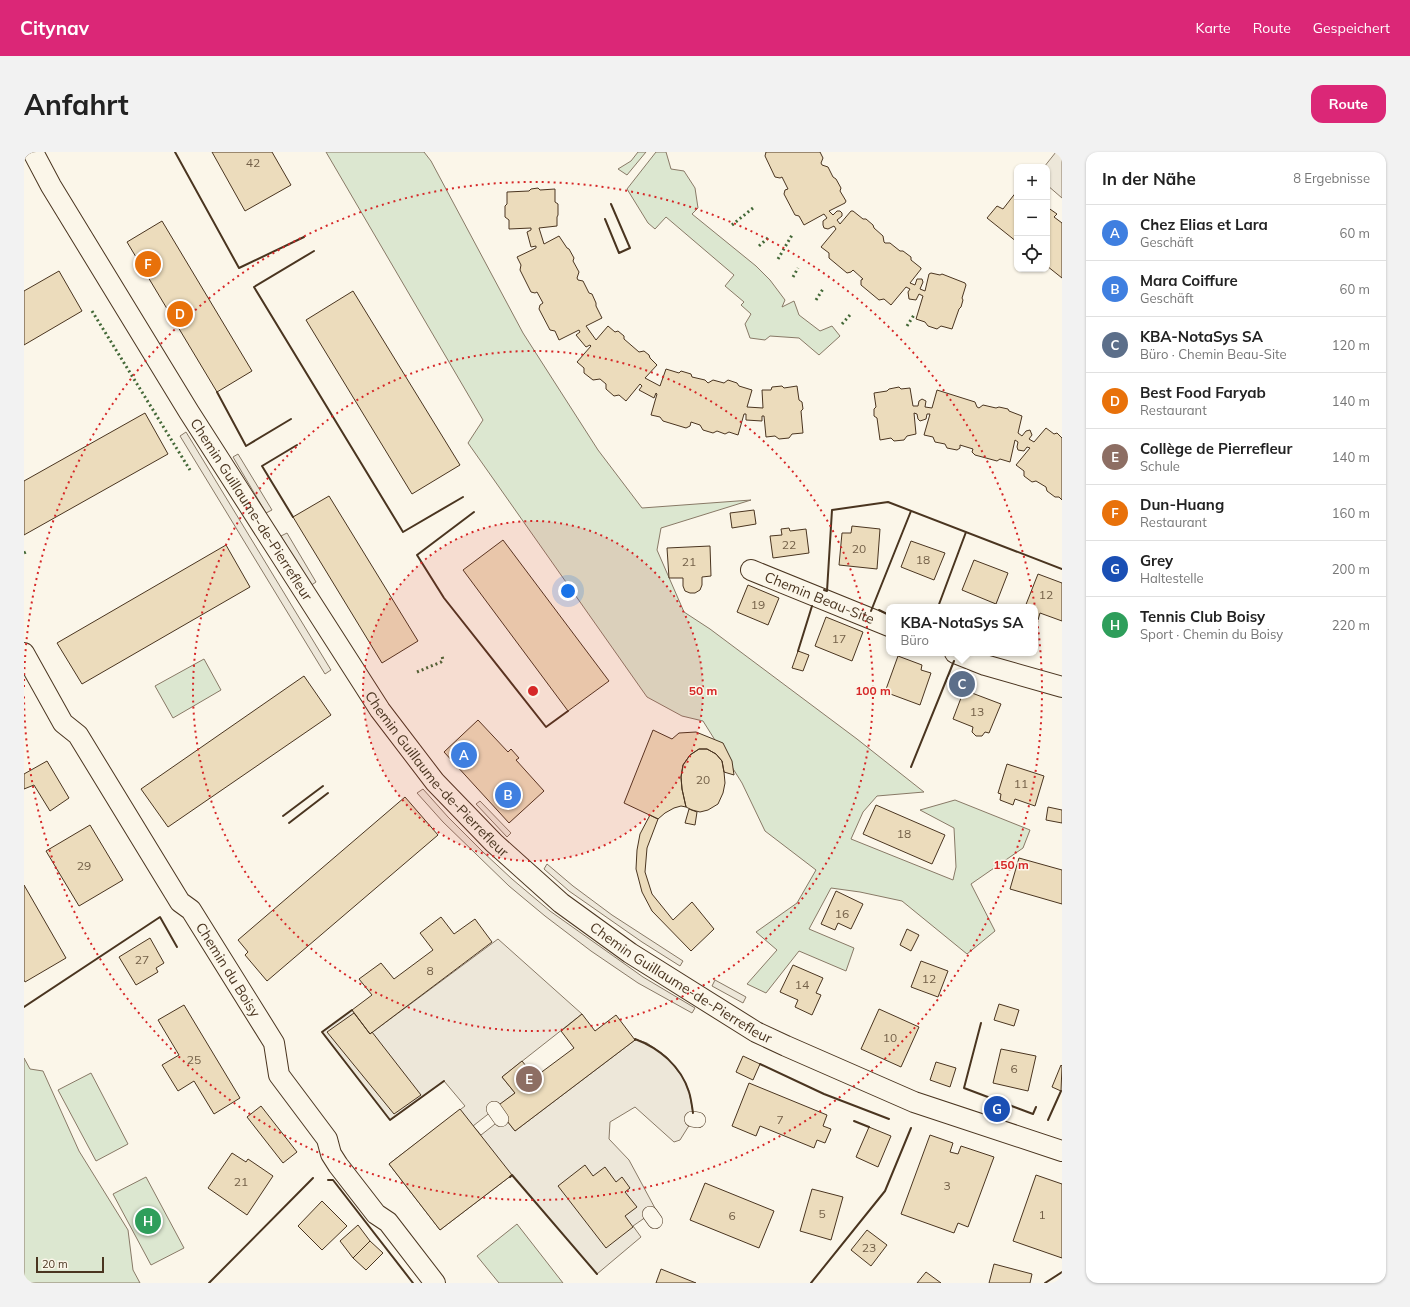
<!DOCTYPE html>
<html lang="de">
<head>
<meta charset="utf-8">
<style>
  body { margin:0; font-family:Mulish,sans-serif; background:#f2f2f2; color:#222 }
  .controls { position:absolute; right:12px; top:12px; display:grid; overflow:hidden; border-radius:8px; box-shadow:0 1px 3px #0004 }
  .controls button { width:36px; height:36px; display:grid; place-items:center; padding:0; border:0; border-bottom:1px solid #e0e0e0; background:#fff; color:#222; font:20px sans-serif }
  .scale { position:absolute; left:12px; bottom:10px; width:68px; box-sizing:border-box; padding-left:4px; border:2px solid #4a3520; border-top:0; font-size:11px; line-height:14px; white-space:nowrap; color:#4a3520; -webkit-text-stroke:3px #fbf6e9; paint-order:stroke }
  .you { position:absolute; left:544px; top:439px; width:14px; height:14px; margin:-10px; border:3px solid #fff; border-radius:50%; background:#1a73e8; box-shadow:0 0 0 6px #1a73e833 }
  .badge { display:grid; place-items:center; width:26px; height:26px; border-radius:50%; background:#db2777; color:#fff; font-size:13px; font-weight:700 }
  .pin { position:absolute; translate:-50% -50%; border:2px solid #fff; box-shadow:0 1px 4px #0006 }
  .popup { position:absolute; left:862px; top:452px; width:152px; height:52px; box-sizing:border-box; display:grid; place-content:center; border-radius:8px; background:#fff; filter:drop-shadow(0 1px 3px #0005); font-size:13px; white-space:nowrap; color:#767676 }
  .popup b { font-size:15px; color:#222 }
  .popup::after { content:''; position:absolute; left:50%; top:100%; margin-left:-8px; border:8px solid transparent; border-top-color:#fff }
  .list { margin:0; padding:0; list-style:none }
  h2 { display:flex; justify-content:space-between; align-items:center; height:52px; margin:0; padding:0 16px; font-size:17px }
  h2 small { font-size:13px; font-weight:400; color:#767676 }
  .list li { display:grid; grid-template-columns:26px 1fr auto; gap:12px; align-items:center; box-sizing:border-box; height:56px; padding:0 16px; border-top:1px solid #e0e0e0 }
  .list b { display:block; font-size:15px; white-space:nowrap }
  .list p { margin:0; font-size:13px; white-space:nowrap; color:#767676 }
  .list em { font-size:13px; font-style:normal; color:#767676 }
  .icon { flex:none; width:22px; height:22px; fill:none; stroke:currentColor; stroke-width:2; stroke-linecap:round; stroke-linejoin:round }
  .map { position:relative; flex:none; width:1038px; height:1131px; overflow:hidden; border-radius:12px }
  header { display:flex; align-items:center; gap:24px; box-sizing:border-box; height:56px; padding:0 20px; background:#db2777; color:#fff }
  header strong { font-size:19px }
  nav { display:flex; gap:22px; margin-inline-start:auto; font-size:14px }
  .intro { display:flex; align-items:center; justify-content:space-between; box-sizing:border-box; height:96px; padding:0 24px }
  h1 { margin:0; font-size:28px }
  .button { padding:10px 18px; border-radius:12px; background:#db2777; color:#fff; font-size:14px; font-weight:700 }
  main { display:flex; gap:24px; padding:0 24px }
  aside { flex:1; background:#fff; border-radius:12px; box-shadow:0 1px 3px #0004 }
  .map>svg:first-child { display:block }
  .green { fill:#dce7d0; stroke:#887966 }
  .parking { fill:#ede7d9; stroke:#887966 }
  .building { fill:#ecdcbc; stroke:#4a3520 }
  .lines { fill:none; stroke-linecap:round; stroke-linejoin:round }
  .pedestrian-casing { stroke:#4a3520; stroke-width:16 }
  .minor-casing { stroke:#4a3520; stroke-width:22 }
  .pedestrian { stroke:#fbf6e9; stroke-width:15 }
  .minor { stroke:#fbf6e9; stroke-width:20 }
  .hedge { stroke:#436837; stroke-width:3; stroke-dasharray:2 3; stroke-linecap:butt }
  .wall { stroke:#4a3520; stroke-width:2 }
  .ring { fill:none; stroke:#d62828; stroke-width:2; stroke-dasharray:2 4 }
  .labels { text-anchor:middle; stroke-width:3; stroke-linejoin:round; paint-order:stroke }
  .number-label { font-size:12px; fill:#725f47 }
  .street-label { font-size:14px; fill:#4a3520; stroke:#fbf6e9 }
  .centre { fill:#d62828; stroke:#fbf6e9; stroke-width:2 }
  .ring-label { font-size:12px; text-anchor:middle; font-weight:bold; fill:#d62828; stroke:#fbf6e9; stroke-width:3; stroke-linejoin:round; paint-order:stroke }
</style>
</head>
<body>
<header>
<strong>Citynav</strong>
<nav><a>Karte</a><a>Route</a><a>Gespeichert</a></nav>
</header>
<div class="intro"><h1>Anfahrt</h1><a class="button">Route</a></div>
<main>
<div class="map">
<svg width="1038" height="1131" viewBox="0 0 1038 1131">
  <rect width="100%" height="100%" fill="#fbf6e9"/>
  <path class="green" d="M302 0H400L407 9 499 181 574 298 618 356 727 348 637 376 633 398 660 460 686 477 833 587 900 640 853 644 839 660 827 687 929 728 932 715 930 676 896 658 931 648 1006 678 999 696 947 732 971 779 943 802 878 749 836 740 807 736 785 777 830 796 822 819 775 799 742 841 723 832 753 798 732 780 773 751 792 718 741 679 718 631 679 569 658 564 623 545 444 291 459 268Z
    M614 0H622L603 23 594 17 607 9Z
    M632 0H642L647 17 660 19 671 36 674 56 668 62 732 114 746 128 761 148 758 155 770 149 775 163 796 179 808 174 816 184 795 203 775 186 746 184 741 188 726 186 721 172 727 162 717 153 720 150 701 134 710 123 642 65 631 77 624 71 603 37Z
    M180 507 197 538 149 566 131 534Z
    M0 906 6 917 19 919 55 999 104 1078 109 1118 116 1131H0Z
    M67 921 104 992 72 1009 34 938Z
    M122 1025 160 1096 127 1113 89 1042Z
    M493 1072 539 1131H475L453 1104Z"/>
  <path class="parking" d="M1032 0H1038V46L1023 33V15H1020Z
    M162 280 307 518 301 522 156 284Z
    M214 302 248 358 242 361 209 305Z
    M263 381 292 430 286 434 257 384Z
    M399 637 424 665 459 700 488 727 526 759 619 825 671 856 668 861 614 831 567 799 521 764 485 734 419 670 393 641Z
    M456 649 487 681 483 685 452 652Z
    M523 712 549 734 588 763 659 809 656 814 618 790 545 739 520 717Z
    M474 787 558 862 478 925 491 941 449 974 457 983 480 965 491 979 611 888V887L623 891 643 905 659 926 665 939 669 961 666 972 656 988 650 990 611 955 586 970 585 987 605 1008 632 1058 609 1074 617 1085 573 1122 488 1023 416 1078 365 1012 441 954 420 929 366 968 298 880 328 858 346 882Z
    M691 828 722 845 719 851 688 834Z"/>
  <path class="building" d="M188 0H248L267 33 221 59Z
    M742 0H796L799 6 797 11 798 13 804 15 809 25 812 27 817 36 816 39 822 49 821 51 805 59 809 63 813 59H816L818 61V64L813 68 816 72 827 59H829L839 67H842L849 73 850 76 859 84 860 90 861 91H866L876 99H879L887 105V108L897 116V117L886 131 891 133 893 127H898L899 130 896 137 901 139 905 122 907 121 916 123 918 122 941 131 942 133 938 146 939 148 937 155 935 157 928 177 917 174 913 177 904 174 901 170 892 167 899 144 895 142 892 148 885 147 884 140 886 137 882 135 867 153 860 147 855 148 837 133V128L839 127 829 118 827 120 823 121 805 106V101L797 95 812 77 810 74 804 77 800 76 799 73V69L803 66 800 62 780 73 775 64 771 63 760 42 761 38 764 37 758 25 756 26 751 25 741 4Z
    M514 36 516 38 531 37V50L534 52V63L533 65V74L515 76 520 92 535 84 543 96 545 97 550 106 549 109 555 120 553 126 554 128 559 129 565 141 568 142 572 151V154L578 166 562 174 572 188 584 174 591 180 594 179 600 184V187L615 200 620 199 625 203 626 206 633 213 621 226 636 234 642 217 655 221 657 219 667 222 668 225 681 228 684 231 689 228 700 231 704 228 713 231 715 234 728 238 723 255 739 256 738 238H747L748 235 758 234 760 236 773 234 775 248 778 250 779 257 777 259 779 281 768 282 765 286 755 287 751 284 742 285 740 264H738V269L722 268V262H720L714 283 705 280 701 282 693 279 689 281 679 278 676 273 667 270 666 274 662 276 639 269 636 265 627 263 633 242 632 241 630 246 615 238 618 234 616 232 602 249 595 243 590 244 582 237V232L576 227 569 228 560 221V216L553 210 567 194 566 193 562 195 552 183 556 180 555 178 535 188 531 179 526 178 515 157 516 153 519 151 513 140 511 141 507 140 496 118 497 113 493 105 512 96V94L507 95 503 80 507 78V76L485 77V68L481 65V54L483 52V40L505 39 507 37Z
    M993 39V90L963 66 973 54 979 57Z
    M1023 55 1033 62 1030 65 1038 71V126L1023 114Z
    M138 69 228 219 193 240 103 90Z
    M35 119 58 159 0 193V139Z
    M329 139 436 313 388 342 282 168Z
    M875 235 877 237 886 236 889 254H894L895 249 898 247 902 249 901 255 908 256 913 238 951 250 953 255 955 256 959 253 972 256 975 255 984 257 985 259 998 264 994 281 998 284 1002 279 1006 278 1008 283 1005 287 1010 290 1022 276 1030 282 1033 281 1038 286V348L1035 345H1031L1023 339 1022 335 1012 329 1008 330 1000 324V319L992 313 1006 296 1003 295 1000 299 994 298 993 295 994 290 991 288 986 310 976 307 973 309 951 303 948 300 949 297 936 293V296L933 298 923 296 921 292 911 290 909 285 900 283 906 262H903L902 267 896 269 894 267 893 262 890 261 892 282 883 284 880 288 870 289 867 286 856 288 853 266 850 264V257L852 255 850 241 863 239 865 237Z
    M121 261 144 302 0 383V329Z
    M305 344 394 489 358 511 269 365Z
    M730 358 732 372 708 376 706 361Z
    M828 374 856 377 853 417 815 413 818 381H827Z
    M765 376 766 379 782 377 785 401 749 406 746 384 758 383 757 377Z
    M479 388 585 529 544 559 439 418Z
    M887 389 921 401 910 428 877 415Z
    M202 393 226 435 58 532 33 491Z
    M686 394 687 424 678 425V433L676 438 671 441H666L661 439 659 434V426H645L643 396Z
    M950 408 984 421 972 452 938 438Z
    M1014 422 1038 431V469L1016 461 1014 468 1011 467V455H1001Z
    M724 433 755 446 744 473 713 460Z
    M802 465 839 480 828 509 791 494Z
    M774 499 785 503 779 519 768 516Z
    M874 504 898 513 897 518 907 521 896 553 861 540Z
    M280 524 307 563 144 675 117 637Z
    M940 538 977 552 965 581 961 580 958 584H952L948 580 949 575 929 567Z
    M454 568 484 600 487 597 495 606 492 608 520 639 485 671 420 600Z
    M629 578 648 587 655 581 672 580 699 591 708 609 710 623 700 620 698 609 692 602 683 597H675L666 603 659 613 657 625 658 637 662 655 657 654 650 656 641 661 634 667 600 651Z
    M675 597H683L692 602 698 609 700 620 701 631 699 641 694 652 684 658 676 660 668 658 662 655 658 637 657 625 659 613 666 603Z
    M23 609 45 646 26 659 10 633 0 637V622Z
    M983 612 1020 624 1011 654 991 647 989 653 976 648 977 642 974 641Z
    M381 645 414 683 243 829 221 803 224 800 214 788Z
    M852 653 921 683 908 712 839 682Z
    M1024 655 1038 658V671L1022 668Z
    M665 657 673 660 671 673 661 671Z
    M626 663 634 667 623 696 621 720 628 742 649 768 668 750 690 777 667 799 628 759 618 740 612 717 613 698 616 682Z
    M66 673 99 728 55 754 22 699Z
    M995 706 1038 718V752L986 737Z
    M0 733 42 806 1 830 0 828Z
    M812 739 839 752 827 777 814 771 811 778 797 772Z
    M417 765 430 782 451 767 468 790 346 882 328 858 348 843 335 827 357 811 370 827 409 798 396 781Z
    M883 777 895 783 887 799 876 793Z
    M126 786 140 811 132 816 134 820 112 833 95 805Z
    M897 809 924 819 914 845 887 835Z
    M769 813 799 826 792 841 797 843 788 863 771 855 774 848 756 840Z
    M975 852 995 858 990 874 970 868Z
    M160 853 216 946 190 962 170 929 154 939 138 913 155 903 134 868Z
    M855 857 895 875 877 915 837 897Z
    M330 861 346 882 348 880 397 943 370 962 303 880Z
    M558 862 571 879 592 863 611 888 491 979 472 955 491 941 478 925 498 909 511 925 550 896 537 879Z
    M977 897 1012 904 1004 939 969 931Z
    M719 904 736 912 729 928 712 920Z
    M912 910 932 916 926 935 906 928Z
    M1037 913 1038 914 1037 939 1028 935Z
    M725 931 803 963 799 974 807 977 801 991 793 988 790 996 736 974 732 984 708 974Z
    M237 954 273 1000 259 1011 223 965Z
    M436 957 488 1023 416 1078 365 1012Z
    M845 975 867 984 854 1015 832 1005Z
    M906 983 929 991 926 1000 934 1002 937 994 970 1005 944 1075 934 1071 930 1081 877 1062Z
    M208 1001 222 1010 224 1007 249 1024 223 1063 184 1036Z
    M561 1013 569 1024 581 1015 592 1030 598 1025 606 1036 601 1040 613 1055 601 1064 609 1075 582 1096 534 1034Z
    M1012 1023 1038 1032V1106L989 1089Z
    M681 1031 750 1059 735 1096 666 1068Z
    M788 1037 819 1045 807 1088 776 1079Z
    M298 1049 323 1074 298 1098 274 1074Z
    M334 1073 346 1089 329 1106 316 1089Z
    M843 1078 863 1093 847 1114 827 1098Z
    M346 1089 359 1101 342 1118 329 1106Z
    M970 1112 1008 1122 1006 1131H965Z
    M637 1117 672 1131H632Z
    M902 1120 917 1131H893Z"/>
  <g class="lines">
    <defs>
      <path id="pedestrian" d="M470 957 477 967
        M668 967 674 968
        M626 1062 631 1069"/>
      <g id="minor">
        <path id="s1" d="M9 0 27 34 165 260 356 558 411 630 470 691 537 751 606 801 732 880 762 894 890 950 1038 999"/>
        <path id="s2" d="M727 418 865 474"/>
        <path id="s3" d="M0 501 39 571 54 583 156 750 167 758 250 891 255 923 303 987 307 1002 314 1013 352 1062 364 1070 411 1131"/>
        <path d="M931 501 961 513 1038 535"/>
      </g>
    </defs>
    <use href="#pedestrian" class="pedestrian-casing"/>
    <use href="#minor" class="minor-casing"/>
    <use href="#pedestrian" class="pedestrian"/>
    <use href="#minor" class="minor"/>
    <path class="hedge" d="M708 73 729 56
      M735 94 745 85
      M754 107 768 83
      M769 125 774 116
      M792 148 799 137
      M68 159 166 318
      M818 172 826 163
      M883 174 890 163
      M0 401 2 400
      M393 520 417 510 419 508 418 504"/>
    <path class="wall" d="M151 0 215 116 280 85
      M581 67 595 101 606 96 587 52
      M290 99 230 135 379 380 439 345
      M193 240 222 294 267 267
      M450 360 393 403 420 446 522 575 544 559
      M269 365 238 314 273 293
      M800 438 803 439 808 358 864 350 1038 417
      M914 455 942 380
      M855 458 865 463
      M847 459 887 359
      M774 499 788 454
      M887 615 930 509
      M259 664 299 634
      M265 671 304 641
      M0 855 136 765 153 795
      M328 858 298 880 366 968 420 929
      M957 871 940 936 1009 962 1012 955
      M611 888V887C635 896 657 914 665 940 667 946 668 954 669 961
      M736 912 800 942 865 967
      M1024 968 1037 939
      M830 969 845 975
      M486 1025 488 1023 573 1122
      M304 1028H309L389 1131
      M185 1131 289 1026
      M787 1131 861 1039 887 976
      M1021 1131 1038 1120"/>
  </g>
  <circle cx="509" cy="539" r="170" fill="#d62828" fill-opacity=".12"/>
  <g class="ring">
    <circle cx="509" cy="539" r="170"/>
    <circle cx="509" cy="539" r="340"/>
    <path d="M0 535A509 509 0 1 1 0 543"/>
  </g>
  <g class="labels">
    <g class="number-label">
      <text x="229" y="15">42</text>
      <text x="765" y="397">22</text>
      <text x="835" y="401">20</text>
      <text x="899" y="412">18</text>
      <text x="665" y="414">21</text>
      <text x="1022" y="447">12</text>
      <text x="734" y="457">19</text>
      <text x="815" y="491">17</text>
      <text x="953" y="564">13</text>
      <text x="679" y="632">20</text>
      <text x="997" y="636">11</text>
      <text x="880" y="686">18</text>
      <text x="60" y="718">29</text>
      <text x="818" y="766">16</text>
      <text x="118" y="812">27</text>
      <text x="406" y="823">8</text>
      <text x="905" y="831">12</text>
      <text x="778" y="837">14</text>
      <text x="866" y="890">10</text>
      <text x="170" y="912">25</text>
      <text x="990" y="921">6</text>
      <text x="756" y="972">7</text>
      <text x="217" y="1034">21</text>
      <text x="923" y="1038">3</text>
      <text x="798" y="1066">5</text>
      <text x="1018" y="1067">1</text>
      <text x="708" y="1068">6</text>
      <text x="845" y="1100">23</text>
    </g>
    <g class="street-label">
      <text dy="5" stroke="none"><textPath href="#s1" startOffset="419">Chemin Guillaume-de-Pierrefleur</textPath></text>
      <text dy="5" stroke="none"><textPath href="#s2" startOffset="74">Chemin Beau-Site</textPath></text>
      <text dy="5" stroke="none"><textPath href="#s1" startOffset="743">Chemin Guillaume-de-Pierrefleur</textPath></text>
      <text dy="5" stroke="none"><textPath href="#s3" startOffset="379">Chemin du Boisy</textPath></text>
      <text dy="5" stroke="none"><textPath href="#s1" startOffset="1067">Chemin Guillaume-de-Pierrefleur</textPath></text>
    </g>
  </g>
  <circle cx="509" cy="539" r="6" class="centre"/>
  <g class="ring-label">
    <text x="679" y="543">50 m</text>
    <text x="849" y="543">100 m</text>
    <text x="987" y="717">150 m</text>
  </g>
</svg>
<div class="controls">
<button>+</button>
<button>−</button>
<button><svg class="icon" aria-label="locate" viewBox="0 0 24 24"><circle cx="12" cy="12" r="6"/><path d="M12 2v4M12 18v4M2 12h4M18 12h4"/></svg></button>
</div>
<div class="scale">20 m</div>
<div class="you"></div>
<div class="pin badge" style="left:440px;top:603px;background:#3f7fe0">A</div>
<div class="pin badge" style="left:484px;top:643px;background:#3f7fe0">B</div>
<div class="pin badge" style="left:938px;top:532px;background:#5c6f8a">C</div>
<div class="popup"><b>KBA-NotaSys SA</b>Büro</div>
<div class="pin badge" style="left:156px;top:162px;background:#e8710a">D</div>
<div class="pin badge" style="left:505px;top:927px;background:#8d6e63">E</div>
<div class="pin badge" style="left:124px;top:112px;background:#e8710a">F</div>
<div class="pin badge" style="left:973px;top:957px;background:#1a4fb4">G</div>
<div class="pin badge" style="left:124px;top:1069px;background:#2e9e5b">H</div>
</div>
<aside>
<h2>In der Nähe<small>8 Ergebnisse</small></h2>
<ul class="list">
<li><span class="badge" style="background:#3f7fe0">A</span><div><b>Chez Elias et Lara</b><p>Geschäft</p></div><em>60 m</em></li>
<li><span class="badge" style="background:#3f7fe0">B</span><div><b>Mara Coiffure</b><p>Geschäft</p></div><em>60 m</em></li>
<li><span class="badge" style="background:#5c6f8a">C</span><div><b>KBA-NotaSys SA</b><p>Büro · Chemin Beau-Site</p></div><em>120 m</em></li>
<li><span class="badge" style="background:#e8710a">D</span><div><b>Best Food Faryab</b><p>Restaurant</p></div><em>140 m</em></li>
<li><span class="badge" style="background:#8d6e63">E</span><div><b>Collège de Pierrefleur</b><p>Schule</p></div><em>140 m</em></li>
<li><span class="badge" style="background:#e8710a">F</span><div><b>Dun-Huang</b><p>Restaurant</p></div><em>160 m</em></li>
<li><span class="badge" style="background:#1a4fb4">G</span><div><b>Grey</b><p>Haltestelle</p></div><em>200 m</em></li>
<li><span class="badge" style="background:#2e9e5b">H</span><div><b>Tennis Club Boisy</b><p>Sport · Chemin du Boisy</p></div><em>220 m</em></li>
</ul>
</aside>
</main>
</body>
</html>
